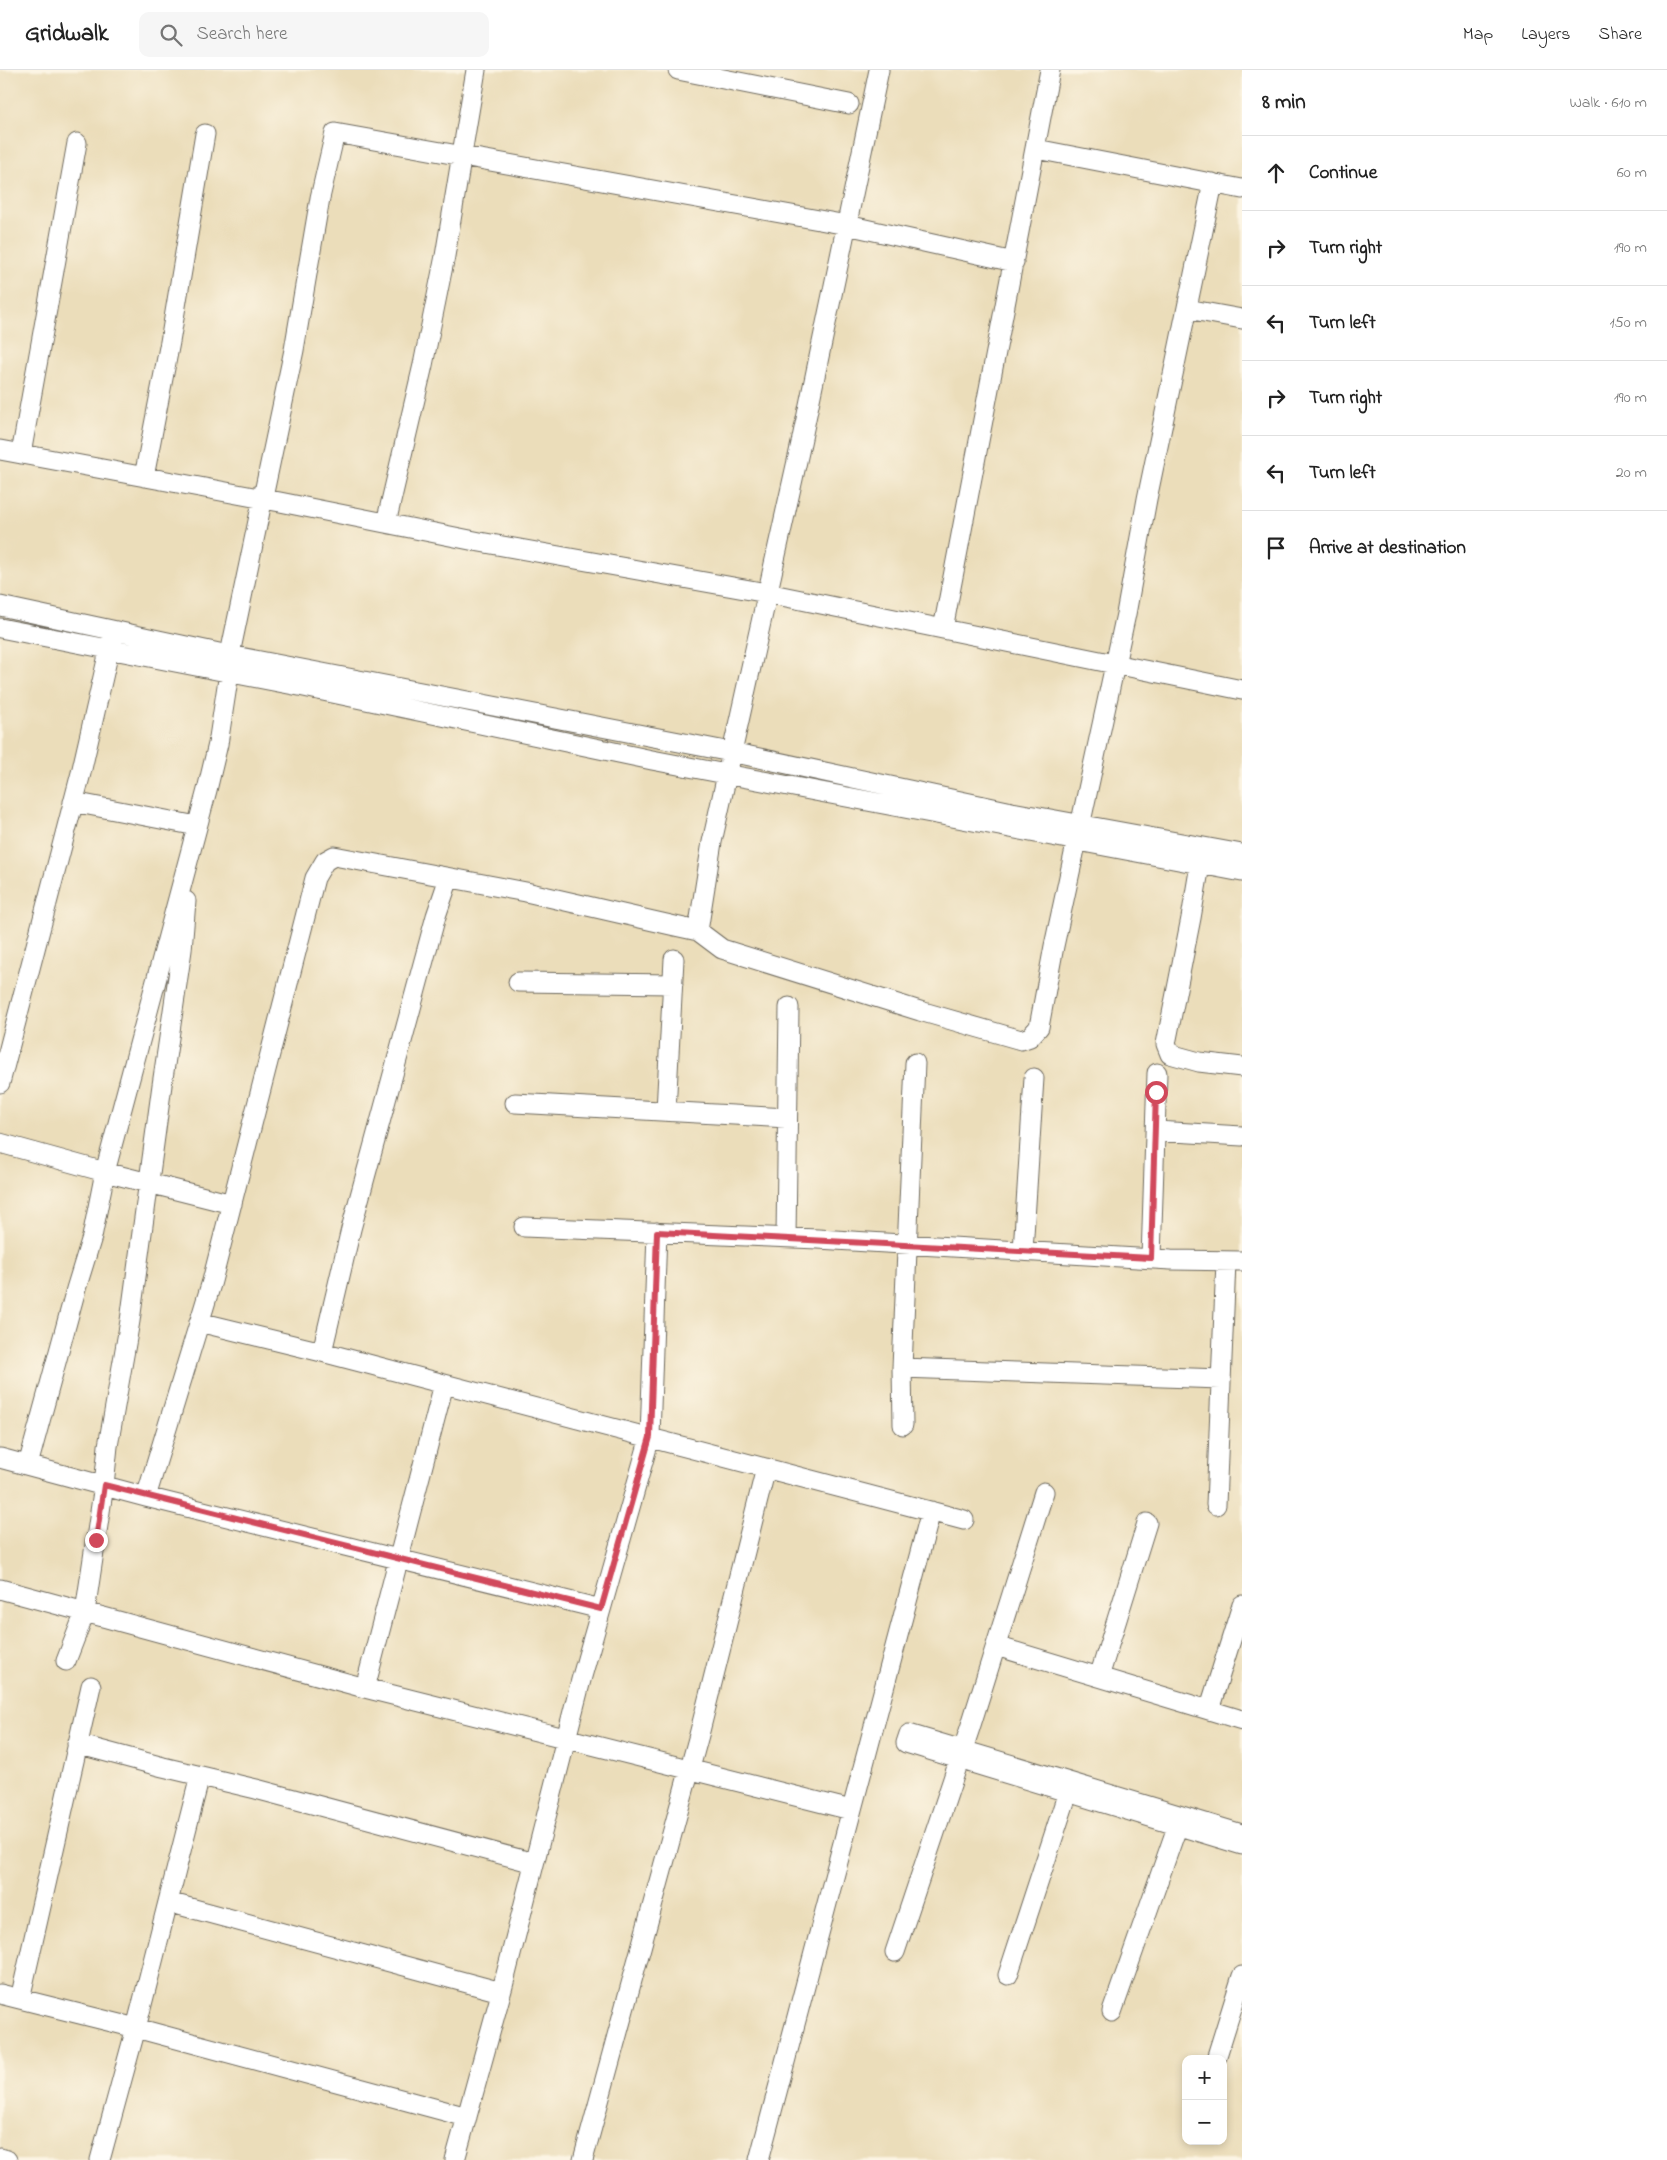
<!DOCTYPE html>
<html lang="en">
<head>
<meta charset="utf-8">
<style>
  body { margin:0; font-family:"Indie Flower",sans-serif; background:#f6f6f6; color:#222 }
  .controls { position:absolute; right:15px; bottom:15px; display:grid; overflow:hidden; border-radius:10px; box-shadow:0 2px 8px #0003 }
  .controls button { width:45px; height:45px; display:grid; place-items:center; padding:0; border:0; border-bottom:1px solid #e0e0e0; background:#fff; color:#222; font:25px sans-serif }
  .stop { position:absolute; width:15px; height:15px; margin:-11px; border:4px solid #d1495b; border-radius:50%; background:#fff }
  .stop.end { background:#d1495b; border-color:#fff; box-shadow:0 1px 5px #0008 }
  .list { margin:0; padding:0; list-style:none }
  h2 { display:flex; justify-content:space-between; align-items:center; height:65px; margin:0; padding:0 20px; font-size:21px }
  h2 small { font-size:16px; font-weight:400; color:#767676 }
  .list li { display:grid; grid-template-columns:32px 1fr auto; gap:15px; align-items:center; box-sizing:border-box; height:75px; padding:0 20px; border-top:1px solid #e0e0e0 }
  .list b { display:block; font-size:19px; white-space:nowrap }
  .list em { font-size:16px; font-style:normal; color:#767676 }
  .icon { flex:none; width:28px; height:28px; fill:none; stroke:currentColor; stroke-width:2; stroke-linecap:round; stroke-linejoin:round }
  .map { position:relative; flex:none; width:1242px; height:2090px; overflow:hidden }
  header { display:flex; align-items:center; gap:30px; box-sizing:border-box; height:70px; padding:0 25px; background:#fff; border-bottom:1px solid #e0e0e0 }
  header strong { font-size:24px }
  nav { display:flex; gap:28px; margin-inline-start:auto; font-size:18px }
  .search { width:350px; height:45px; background:#f6f6f6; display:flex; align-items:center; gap:12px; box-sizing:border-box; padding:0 18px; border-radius:10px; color:#767676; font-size:19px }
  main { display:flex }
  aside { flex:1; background:#fff }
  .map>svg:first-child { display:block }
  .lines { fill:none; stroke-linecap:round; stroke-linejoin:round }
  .minor-casing { stroke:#6e695d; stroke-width:21 }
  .minor { stroke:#fff; stroke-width:19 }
  .route { stroke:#d1495b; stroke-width:6 }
</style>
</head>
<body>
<header>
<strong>Gridwalk</strong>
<div class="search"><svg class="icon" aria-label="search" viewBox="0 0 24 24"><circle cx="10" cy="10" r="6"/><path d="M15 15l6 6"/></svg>Search here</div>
<nav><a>Map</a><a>Layers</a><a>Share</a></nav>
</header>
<main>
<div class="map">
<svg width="1242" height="2090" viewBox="0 0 1242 2090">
  <rect width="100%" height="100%" fill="#fcf5e5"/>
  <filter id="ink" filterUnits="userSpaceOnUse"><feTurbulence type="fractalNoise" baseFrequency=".02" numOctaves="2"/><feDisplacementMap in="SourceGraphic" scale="10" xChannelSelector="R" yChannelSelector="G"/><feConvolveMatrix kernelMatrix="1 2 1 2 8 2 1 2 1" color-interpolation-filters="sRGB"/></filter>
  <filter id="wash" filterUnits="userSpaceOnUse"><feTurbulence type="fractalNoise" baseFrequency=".0096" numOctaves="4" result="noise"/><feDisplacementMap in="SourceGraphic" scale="20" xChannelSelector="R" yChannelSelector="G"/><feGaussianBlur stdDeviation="1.12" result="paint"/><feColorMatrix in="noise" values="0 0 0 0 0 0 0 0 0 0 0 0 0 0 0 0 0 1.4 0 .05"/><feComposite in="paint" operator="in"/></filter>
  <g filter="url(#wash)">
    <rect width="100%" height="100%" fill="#ebddba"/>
  </g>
  <g filter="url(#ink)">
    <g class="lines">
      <defs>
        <path id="minor" d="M678 0 849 34
          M1036 79 1242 119
          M1187 239 1242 249
          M0 380 280 432 480 472 767 523 1242 620
          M21 384 77 73
          M144 407 170 272 205 64
          M386 453 423 295 445 186 476 0
          M0 536 219 583 731 682 1012 742 1242 784
          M0 558 299 616 652 690 1242 802
          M943 559 1050 0
          M230 584 294 280 320 128 335 63 847 155 1014 192
          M73 732 197 756
          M1202 783 1191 848 1166 974 1170 984 1199 992 1242 997
          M698 861 712 772 801 373 879 0
          M518 912 673 914
          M0 1013 81 703 112 568
          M515 1033 787 1048
          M666 1041 674 889
          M1156 1061 1242 1066
          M0 1073 105 1102 232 1134
          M524 1157 818 1169 1171 1190 1242 1191
          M786 1168 789 937
          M1023 1181 1034 1008
          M1151 1188 1157 1003
          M199 1252 322 1282 964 1450
          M322 1282 351 1159 436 846 449 808
          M902 1298 1221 1309
          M903 1355 902 1298 915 993
          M0 1388 146 1427 601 1539
          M28 1395 76 1219 92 1167 105 1102 207 720 218 674 229 603
          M146 1427 212 1211 315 808 325 791 334 786 526 822 675 856 698 861 722 879 920 941 1021 970 1030 967 1039 957 1054 876 1126 544 1147 429 1213 113
          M1216 1435 1226 1191
          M0 1519 365 1618 851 1740
          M996 1576 1242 1650
          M66 1591 85 1542 104 1415 108 1376 130 1251 162 1015 182 880 186 831
          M1099 1607 1147 1453
          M365 1618 444 1314
          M1209 1640 1242 1535
          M77 1674 163 1697 256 1719 534 1793
          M1242 1764 909 1664 906 1673 1242 1775
          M168 1832 501 1922
          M895 1882 970 1658 1044 1422
          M1008 1905 1071 1713
          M0 1924 136 1958 467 2047
          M20 1929 91 1616
          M1112 1942 1181 1746
          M1216 1989 1242 1906
          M0 2088 7 2090
          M100 2090 136 1958 200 1706
          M455 2090 503 1916 581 1610 650 1367 657 1162
          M583 2090 699 1665 766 1398
          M759 2090 931 1441"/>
      </defs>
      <use href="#minor" class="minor-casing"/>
      <use href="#minor" class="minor"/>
    </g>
  </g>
  <g class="lines" filter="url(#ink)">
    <path class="route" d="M96 1470 104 1415 601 1539 650 1367 657 1162 1151 1188 1156 1022"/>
  </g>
</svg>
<div class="controls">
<button>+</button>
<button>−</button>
</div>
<div class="stop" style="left:1156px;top:1022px"></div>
<div class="stop end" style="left:96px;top:1470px"></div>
</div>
<aside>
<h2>8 min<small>Walk · 610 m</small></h2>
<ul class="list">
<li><svg class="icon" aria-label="ahead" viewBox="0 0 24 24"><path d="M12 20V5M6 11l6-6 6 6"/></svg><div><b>Continue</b></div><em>60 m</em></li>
<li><svg class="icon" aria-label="right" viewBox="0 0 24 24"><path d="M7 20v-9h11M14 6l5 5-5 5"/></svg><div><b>Turn right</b></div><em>190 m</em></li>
<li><svg class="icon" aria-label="left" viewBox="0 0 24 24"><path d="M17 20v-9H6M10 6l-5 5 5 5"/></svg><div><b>Turn left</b></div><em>150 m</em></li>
<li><svg class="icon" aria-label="right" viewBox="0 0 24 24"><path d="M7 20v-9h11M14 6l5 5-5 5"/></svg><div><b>Turn right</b></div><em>190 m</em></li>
<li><svg class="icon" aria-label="left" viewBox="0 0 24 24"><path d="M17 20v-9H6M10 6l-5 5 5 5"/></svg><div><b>Turn left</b></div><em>20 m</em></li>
<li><svg class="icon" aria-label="arrive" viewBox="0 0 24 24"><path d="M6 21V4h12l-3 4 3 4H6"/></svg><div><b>Arrive at destination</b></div></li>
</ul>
</aside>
</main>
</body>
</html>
